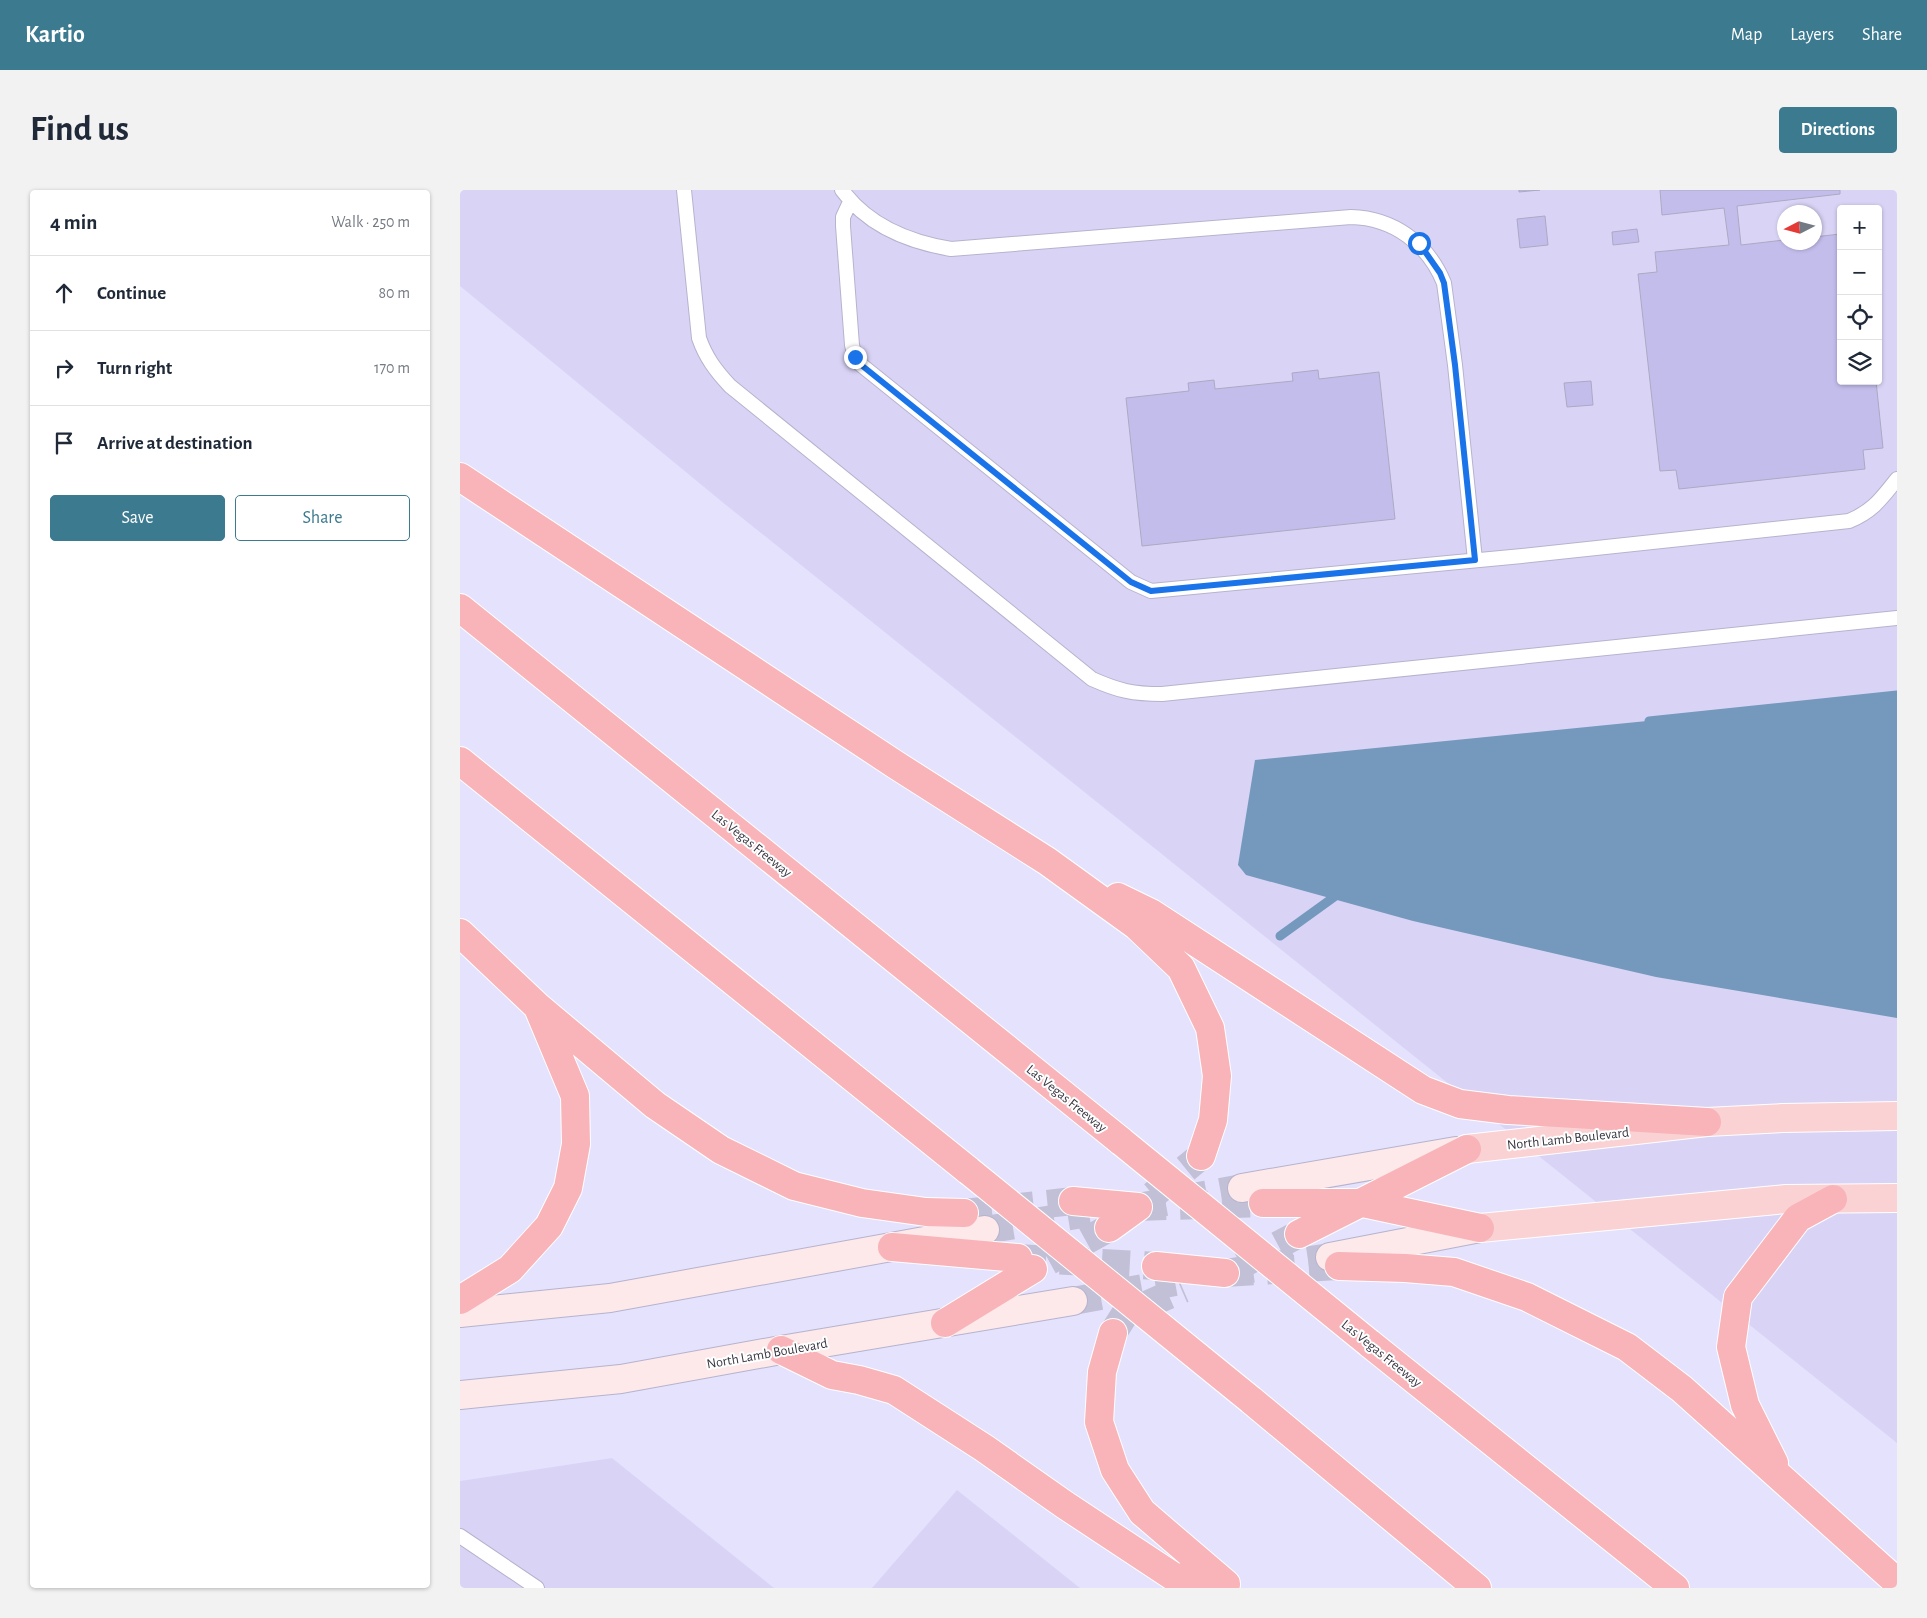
<!DOCTYPE html>
<html lang="en">
<head>
<meta charset="utf-8">
<style>
  body { margin:0; font-family:"Alegreya Sans",sans-serif; background:#f2f2f3; color:#1f2937 }
  .controls { position:absolute; right:15px; top:15px; display:grid; overflow:hidden; border-radius:5px; box-shadow:0 1px 4px #0004 }
  .controls button { width:45px; height:45px; display:grid; place-items:center; padding:0; border:0; border-bottom:1px solid #e0e1e3; background:#fff; color:#1f2937; font:25px sans-serif }
  .compass { position:absolute; left:1317px; top:15px; width:45px; height:45px; border-radius:50%; background:#fff; box-shadow:0 1px 4px #0004; rotate:264deg }
  .stop { position:absolute; width:15px; height:15px; margin:-11px; border:4px solid #1a73e8; border-radius:50%; background:#fff }
  .stop.end { background:#1a73e8; border-color:#fff; box-shadow:0 1px 5px #0008 }
  .list { margin:0; padding:0; list-style:none }
  h2 { display:flex; justify-content:space-between; align-items:center; height:65px; margin:0; padding:0 20px; font-size:21px }
  h2 small { font-size:16px; font-weight:400; color:#747a83 }
  .list li { display:grid; grid-template-columns:32px 1fr auto; gap:15px; align-items:center; box-sizing:border-box; height:75px; padding:0 20px; border-top:1px solid #e0e1e3 }
  .list b { display:block; font-size:19px; white-space:nowrap }
  .list em { font-size:16px; font-style:normal; color:#747a83 }
  .actions { display:flex; gap:10px; padding:15px 20px }
  .actions a { flex:1; padding:11px 0; border:1px solid #3c7a90; border-radius:5px; text-align:center; font-size:18px; color:#3c7a90 }
  .actions .main { background:#3c7a90; color:#fff }
  .icon { flex:none; width:28px; height:28px; fill:none; stroke:currentColor; stroke-width:2; stroke-linecap:round; stroke-linejoin:round }
  .map { position:relative; flex:none; width:1437px; height:1398px; overflow:hidden; border-radius:5px }
  header { display:flex; align-items:center; gap:30px; box-sizing:border-box; height:70px; padding:0 25px; background:#3c7a90; color:#fff }
  header strong { font-size:24px }
  nav { display:flex; gap:28px; margin-inline-start:auto; font-size:18px }
  .intro { display:flex; align-items:center; justify-content:space-between; box-sizing:border-box; height:120px; padding:0 30px }
  h1 { margin:0; font-size:35px }
  .button { padding:12px 22px; border-radius:5px; background:#3c7a90; color:#fff; font-size:18px; font-weight:700 }
  main { display:flex; gap:30px; padding:0 30px }
  aside { flex:1; background:#fff; border-radius:5px; box-shadow:0 1px 4px #0004 }
  .map>svg:first-child { display:block }
  .built { fill:#d9d4f6; fill-rule:evenodd }
  .water { fill:#7599bd }
  .lines { fill:none; stroke-linecap:round; stroke-linejoin:round }
  .stream { stroke:#7599bd; stroke-width:9 }
  .building { fill:#c3bdec; stroke:#aca9c2 }
  .secondary-tunnel { stroke:#c2c0d7; stroke-width:28; stroke-dasharray:28 14; stroke-linecap:butt }
  .motorway-tunnel { stroke:#c2c0d7; stroke-width:28; stroke-dasharray:28 14; stroke-linecap:butt }
  .service-casing { stroke:#b6b3cd; stroke-width:16 }
  .secondary-casing { stroke:#b6b3cd; stroke-width:30 }
  .primary-casing { stroke:#fff; stroke-width:30 }
  .motorway-casing { stroke:#fff; stroke-width:30 }
  .service { stroke:#fff; stroke-width:14 }
  .secondary { stroke:#fde8ea; stroke-width:28 }
  .primary { stroke:#fbd2d4; stroke-width:28 }
  .motorway { stroke:#f8b4b8; stroke-width:28 }
  .motorway-bridge-casing { stroke:#fff; stroke-width:30; stroke-linecap:butt }
  .motorway-bridge { stroke:#f8b4b8; stroke-width:28 }
  .route { stroke:#1a73e8; stroke-width:6 }
  .labels { text-anchor:middle; stroke-width:4; stroke-linejoin:round; paint-order:stroke }
  .street-label { font-size:14px; fill:#383641; stroke:#fff }
</style>
</head>
<body>
<header>
<strong>Kartio</strong>
<nav><a>Map</a><a>Layers</a><a>Share</a></nav>
</header>
<div class="intro"><h1>Find us</h1><a class="button">Directions</a></div>
<main>
<aside>
<h2>4 min<small>Walk · 250 m</small></h2>
<ul class="list">
<li><svg class="icon" aria-label="ahead" viewBox="0 0 24 24"><path d="M12 20V5M6 11l6-6 6 6"/></svg><div><b>Continue</b></div><em>80 m</em></li>
<li><svg class="icon" aria-label="right" viewBox="0 0 24 24"><path d="M7 20v-9h11M14 6l5 5-5 5"/></svg><div><b>Turn right</b></div><em>170 m</em></li>
<li><svg class="icon" aria-label="arrive" viewBox="0 0 24 24"><path d="M6 21V4h12l-3 4 3 4H6"/></svg><div><b>Arrive at destination</b></div></li>
</ul>
<div class="actions"><a class="main">Save</a><a>Share</a></div>
</aside>
<div class="map">
<svg width="1437" height="1398" viewBox="0 0 1437 1398">
  <rect width="100%" height="100%" fill="#e5e2fd"/>
  <path class="built" d="M0 0H1437V1253L261 311 0 96ZM1381 19H1418V191H1381ZM1324 22H1354V52H1324Z
    M152 1268 314 1398H0V1291Z
    M497 1300 620 1398H412Z"/>
  <path class="water" d="M1437 506V828L1196 787 953 731 786 685 778 675 795 570Z"/>
  <g class="lines">
    <path class="stream" d="M1189 531 1437 505
      M820 746 881 702"/>
  </g>
  <path class="building" d="M1059 0H1080L1059 2Z
    M1200 0H1380V4L1277 16 1281 55 1324 50V52H1354V47L1380 44 1381 191H1416L1423 258 1403 260 1405 279 1219 299 1216 280 1200 281 1178 84 1197 82 1195 62 1269 55 1264 18 1202 25Z
    M1085 26 1088 55 1060 58 1057 29Z
    M1177 39 1179 52 1153 55 1152 42Z
    M858 180 859 189 919 182 935 329 682 356 666 208 729 201 728 193 754 190 755 199 833 191 832 183Z
    M1131 191 1133 215 1107 217 1104 193Z"/>
  <g class="lines">
    <path class="secondary-tunnel" d="M678 1017 782 998
      M525 1040 629 1023
      M765 1083 870 1067
      M613 1111 715 1092"/>
    <path class="motorway-tunnel" d="M693 1005 741 966
      M678 1017 803 1013
      M504 1023 613 1011
      M558 1068 696 1076
      M589 1071 649 1038
      M781 1075 839 1044
      M765 1083 879 1076
      M653 1143 665 1124 723 1099"/>
    <defs>
      <path id="service" d="M224 0 239 148C246 168 256 181 270 196L632 489C659 501 673 504 702 504L1437 428
        M382 0C408 36 449 52 491 59L891 27C934 28 968 54 984 93L995 175 1015 370
        M390 12 383 27V36L392 155 395 167 400 174 671 392 691 401 1062 366 1389 331C1413 321 1421 309 1437 289
        M0 1346 77 1398"/>
      <path id="secondary" d="M782 998 996 961
        M870 1067 1020 1038
        M0 1123 150 1108 525 1040
        M0 1205 161 1189 321 1160 613 1111"/>
      <path id="primary" d="M1007 959 1247 932 1323 928 1437 926
        M1020 1038 1326 1009 1437 1008"/>
      <path id="motorway" d="M0 287 436 575 587 671 677 736 721 778 750 838 757 886 753 930 741 966
        M0 418 662 952
        M0 571 509 981
        M658 707 691 723 963 900 1000 914 1048 920 1247 932
        M0 743 77 816 195 915 261 960 334 996 402 1013 466 1022 504 1023
        M613 1011 678 1017
        M803 1013H903L1020 1038
        M649 1038 678 1017
        M839 1044 1007 959
        M432 1057 558 1068
        M696 1076 765 1083
        M879 1076 945 1078 994 1082 1067 1107 1167 1157 1222 1199 1437 1392
        M0 1110 50 1079 89 1036 108 998 116 954 115 906 79 820
        M485 1133 573 1079
        M653 1143 642 1182 639 1232 655 1280 682 1322 766 1394
        M909 1153 1215 1398
        M321 1160 372 1185 399 1190 434 1200 524 1258 605 1315 714 1387 762 1392
        M791 1210 1017 1398
        M1314 1273 1285 1215 1271 1157 1278 1107 1338 1028 1373 1009"/>
    </defs>
    <use href="#service" class="service-casing"/>
    <use href="#secondary" class="secondary-casing"/>
    <use href="#primary" class="primary-casing"/>
    <use href="#motorway" class="motorway-casing"/>
    <use href="#service" class="service"/>
    <use href="#secondary" class="secondary"/>
    <use href="#primary" class="primary"/>
    <use href="#motorway" class="motorway"/>
    <defs>
      <path id="motorway-bridge" d="M662 952 909 1153
        M509 981 791 1210"/>
    </defs>
    <use href="#motorway-bridge" class="motorway-bridge-casing"/>
    <use href="#motorway-bridge" class="motorway-bridge"/>
  </g>
  <g class="lines">
    <path class="route" d="M395 167 400 174 671 392 691 401 1015 370 995 175 984 93 980 83 959 53"/>
  </g>
  <g class="labels">
    <g class="street-label">
      <text transform="translate(292 653) rotate(39)" y="5">Las Vegas Freeway</text>
      <text transform="translate(607 908) rotate(39)" y="5">Las Vegas Freeway</text>
      <text transform="translate(1108 948) rotate(-6)" y="5">North Lamb Boulevard</text>
      <text transform="translate(307 1163) rotate(-10)" y="5">North Lamb Boulevard</text>
      <text transform="translate(922 1163) rotate(39)" y="5">Las Vegas Freeway</text>
    </g>
  </g>
</svg>
<div class="controls">
<button>+</button>
<button>−</button>
<button><svg class="icon" aria-label="locate" viewBox="0 0 24 24"><circle cx="12" cy="12" r="6"/><path d="M12 2v4M12 18v4M2 12h4M18 12h4"/></svg></button>
<button><svg class="icon" aria-label="layers" viewBox="0 0 24 24"><path d="M12 4l9 5-9 5-9-5zM3 14l9 5 9-5"/></svg></button>
</div>
<svg class="compass" viewBox="-18 -18 36 36"><path d="M0-13l5 13h-10z" fill="#e53935"/><path d="M0 13l5-13h-10z" fill="#747a83"/></svg>
<div class="stop" style="left:959px;top:53px"></div>
<div class="stop end" style="left:395px;top:167px"></div>
</div>
</main>
</body>
</html>
